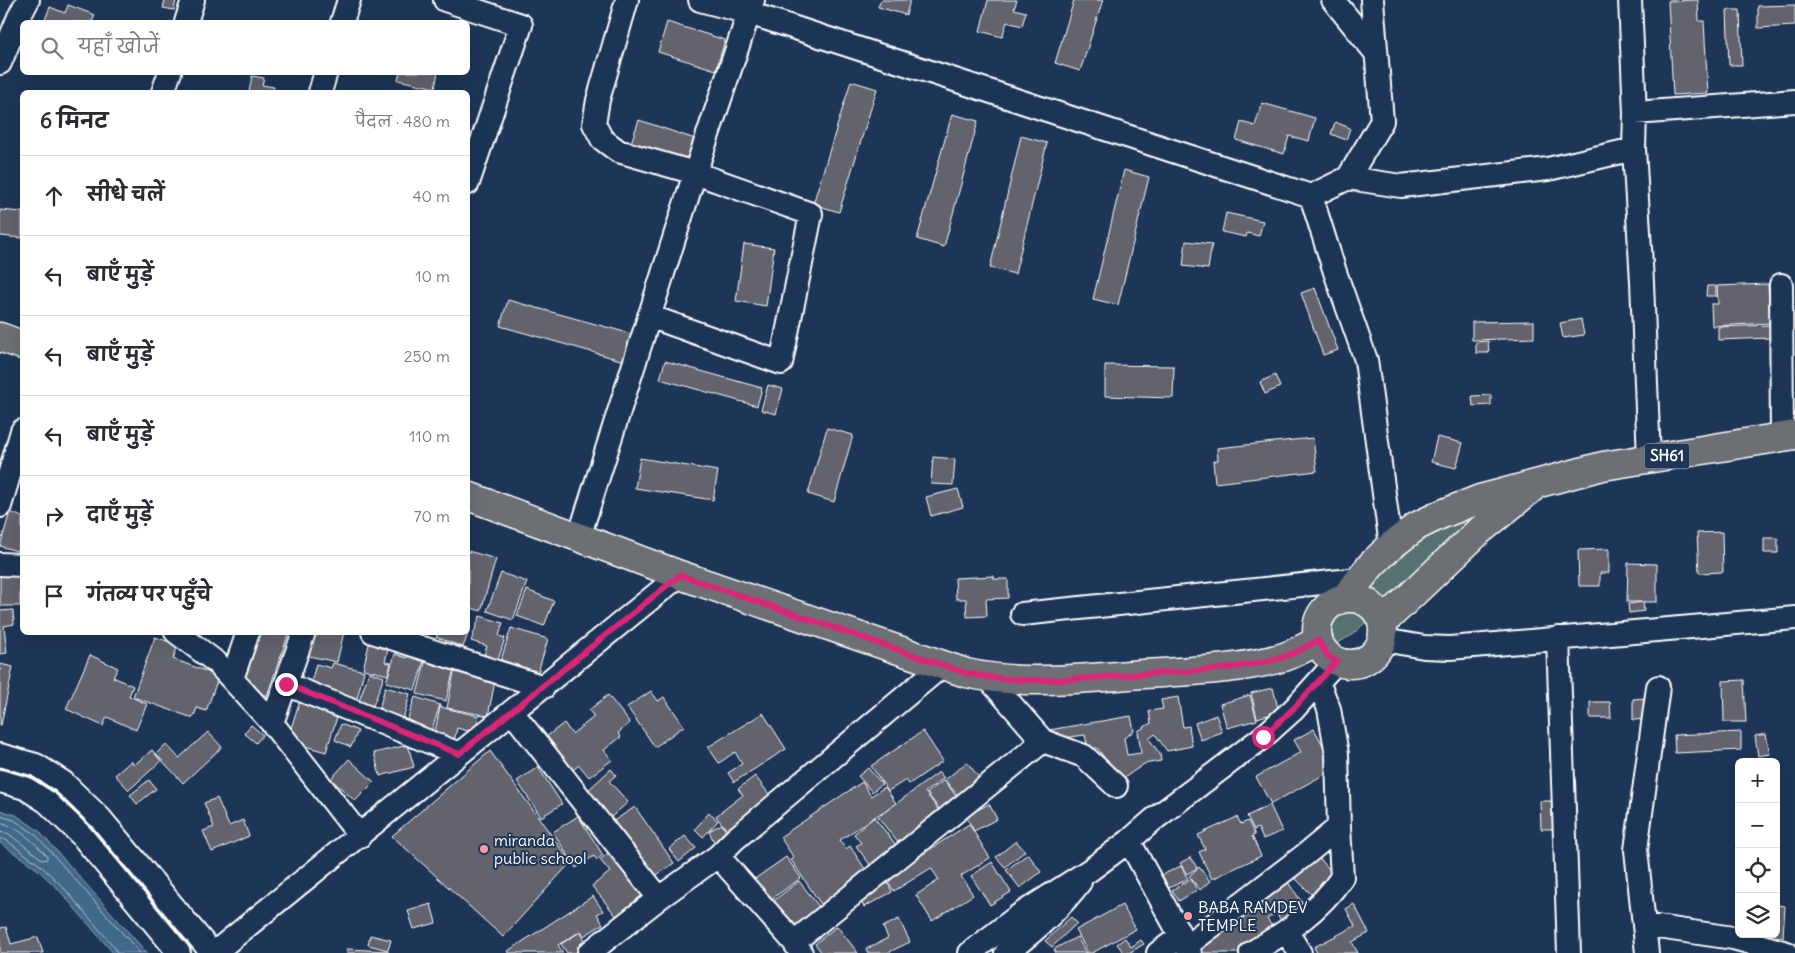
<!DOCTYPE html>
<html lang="hi">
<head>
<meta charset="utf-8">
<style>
  body { margin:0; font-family:Delius,"Playpen Sans Deva",sans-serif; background:#f7f7f7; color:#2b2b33 }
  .controls { position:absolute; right:15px; bottom:15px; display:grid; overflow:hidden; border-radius:8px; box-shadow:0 5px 20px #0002 }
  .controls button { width:45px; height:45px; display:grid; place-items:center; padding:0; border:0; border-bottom:1px solid #e1e1e2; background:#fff; color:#2b2b33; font:25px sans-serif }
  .stop { position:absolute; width:15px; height:15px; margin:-11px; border:4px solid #db2777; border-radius:50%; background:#fff }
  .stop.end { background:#db2777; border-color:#fff; box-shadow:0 1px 5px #0008 }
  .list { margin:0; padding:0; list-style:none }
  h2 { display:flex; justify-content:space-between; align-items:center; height:65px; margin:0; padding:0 20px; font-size:21px }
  h2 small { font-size:16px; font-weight:400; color:#7c7c81 }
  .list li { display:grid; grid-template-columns:32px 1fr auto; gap:15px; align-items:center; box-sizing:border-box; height:80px; padding:0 20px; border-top:1px solid #e1e1e2 }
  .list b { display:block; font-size:19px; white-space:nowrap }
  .list em { font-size:16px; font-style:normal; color:#7c7c81 }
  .icon { flex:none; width:28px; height:28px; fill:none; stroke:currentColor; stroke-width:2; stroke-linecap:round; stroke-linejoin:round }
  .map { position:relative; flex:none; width:1795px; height:953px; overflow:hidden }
  .search { position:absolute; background:#fff; box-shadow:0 5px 20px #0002; left:20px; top:20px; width:450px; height:55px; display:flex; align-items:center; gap:12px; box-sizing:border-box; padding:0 18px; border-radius:8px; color:#7c7c81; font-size:19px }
  .panel { position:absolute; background:#fff; box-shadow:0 5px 20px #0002; left:20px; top:90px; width:450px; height:545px; border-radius:8px }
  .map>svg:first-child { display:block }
  .green { fill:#567270; stroke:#aab8b8 }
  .water { fill:#416888; stroke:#8da4b8 }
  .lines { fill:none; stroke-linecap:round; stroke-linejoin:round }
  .shore { stroke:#b3c3cf; stroke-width:1 }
  .building { fill:#64646e; stroke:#fff }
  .minor-casing { stroke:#fff; stroke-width:26 }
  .major-casing { stroke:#fff; stroke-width:31 }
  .minor { stroke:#1d3557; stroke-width:22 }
  .major { stroke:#6c6f75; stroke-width:28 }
  .route { stroke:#db2777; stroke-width:6 }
  .poi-dot { fill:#ff9aa2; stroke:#1d3557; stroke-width:2 }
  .labels { text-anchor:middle; stroke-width:4; stroke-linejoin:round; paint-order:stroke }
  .shield { fill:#1d3557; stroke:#bbc2cd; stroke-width:1 }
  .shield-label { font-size:15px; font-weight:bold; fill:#fff }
  .poi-label { font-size:16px; fill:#fff; stroke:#1d3557; text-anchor:start }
</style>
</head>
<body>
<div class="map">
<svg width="1795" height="953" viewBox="0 0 1795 953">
  <rect width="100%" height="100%" fill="#1d3557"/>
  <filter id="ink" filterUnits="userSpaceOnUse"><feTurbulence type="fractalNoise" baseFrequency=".02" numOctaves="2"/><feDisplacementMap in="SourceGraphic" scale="10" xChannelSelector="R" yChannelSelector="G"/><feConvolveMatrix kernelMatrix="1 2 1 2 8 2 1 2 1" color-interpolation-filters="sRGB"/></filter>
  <g filter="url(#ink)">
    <path class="green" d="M1483 499 1477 518 1352 635 1336 644 1319 643 1327 621 1347 604 1427 527Z"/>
    <path class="water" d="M0 810 16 815 38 830 147 953H113L60 891 37 869 0 843Z"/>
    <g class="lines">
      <path class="shore" d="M0 816 14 820 35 834 140 953
        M0 822C20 828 33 841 47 856V859L43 860 9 834 0 832
        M0 838 6 840 40 865 63 887 115 948 117 953"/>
    </g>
    <path class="building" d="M165 0H176L174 10 163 8Z
      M881 0H910L906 15 878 7Z
      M988 0H1017L1014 9 1026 12 1022 26 1007 22 1002 37 980 31Z
      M1074 0H1103L1080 71 1055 63Z
      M1698 0 1699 21H1704L1708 93 1673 95 1668 1Z
      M68 5 95 15 92 22H44L50 7 65 13Z
      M1795 5V26L1758 28V6Z
      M1727 10H1740L1742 65H1729Z
      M667 22 725 40 716 70 658 52Z
      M400 72H438L435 88 398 80Z
      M252 76 264 78 262 85 274 87 273 92H249Z
      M851 81 877 89 839 212 813 204Z
      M1262 103 1315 118 1309 141 1289 136 1284 154 1236 140 1241 122 1255 126Z
      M952 114 978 121 944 247 917 239Z
      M639 120 695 139 686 167 629 148Z
      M1335 122 1350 128 1346 140 1331 134Z
      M1021 136 1047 143 1015 274 990 268Z
      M1124 170 1149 177 1118 305 1093 299Z
      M0 210 22 212V238L0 236Z
      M1226 213 1263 221 1259 236 1247 233 1246 237 1222 232Z
      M1186 241 1212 244 1208 269 1183 266Z
      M744 244 774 248 766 306 736 301Z
      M1768 284 1770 323 1712 326 1711 304H1718L1717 286Z
      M1707 286H1716V296H1706Z
      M1315 288 1338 350 1323 355 1301 293Z
      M508 300 639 336 631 363 500 326Z
      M1581 319 1584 335 1563 338 1560 323Z
      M1534 321V338L1472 340V322Z
      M1771 325 1772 338 1718 340V327Z
      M1488 341 1489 353H1476V342Z
      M665 361 762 388 757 406 660 379Z
      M1105 365 1174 366 1173 398 1105 396Z
      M1275 375 1280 387 1265 394 1260 382Z
      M768 385 783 389 776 414 761 410Z
      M1491 395V405L1473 406 1472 396Z
      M827 428 853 435 834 502 808 494Z
      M1437 437 1463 443 1456 468 1431 462Z
      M1313 438 1317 471 1215 483 1213 461 1218 460 1217 448Z
      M933 457 955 459 953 485 931 484Z
      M640 458 718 471 713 500 635 488Z
      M958 489 963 507 931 516 926 497Z
      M10 512 22 517V535L17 551 0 546Z
      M1722 532 1723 572 1699 573 1697 533Z
      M1764 538H1778V553H1764Z
      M1609 549V573H1600V586H1579L1578 550Z
      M468 551 496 559 481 611 468 607Z
      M1628 563 1657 564V602H1627Z
      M501 573 527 582 513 620 487 611Z
      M0 574H20V606H0Z
      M994 576V579H1008V598L986 599 987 616 967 617 966 599H956L955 578Z
      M527 590 554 601 544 626 517 616Z
      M1643 602 1644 611 1629 613 1628 604Z
      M13 610 14 624 4 626 7 653 0 654V611Z
      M480 616 503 623 499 636 505 638 498 660 484 655 487 646 471 641Z
      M468 628 470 629 463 647 436 637 438 632H468Z
      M511 628 548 639 538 672 501 660Z
      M256 632H289L267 696 241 685Z
      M309 632H344L337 662 304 655Z
      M371 636 390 640 385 662 391 663 388 675 363 669Z
      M155 637 178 645 173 659 219 676 206 711 197 708 193 718 133 697Z
      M409 650 426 655 415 690 386 682 395 654 407 658Z
      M90 655 118 668 113 677 133 686 129 696 147 704 136 730 107 717 103 726 66 709Z
      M425 662 454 669 446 701 417 694Z
      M333 663 364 671 355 707 309 690 316 664 331 668Z
      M0 664 13 667 1 725H0Z
      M369 672 384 677 371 711 357 707Z
      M454 672 495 681 488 716 447 708Z
      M1744 680 1746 722H1724L1723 681Z
      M385 687 410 694 403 719 378 713Z
      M1273 688 1279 712 1257 718 1251 693Z
      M651 691 658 701 664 697 684 726 655 747 627 707Z
      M608 695 630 723 618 733 621 737 604 750 612 760 589 777 579 765 568 774 542 740 564 723 572 734 594 717 589 710Z
      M1250 695 1257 720 1227 728 1220 704Z
      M415 697 440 705 430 735 405 727Z
      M1178 697 1183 727 1189 726 1192 746 1167 751 1155 734 1149 739 1160 754 1161 761 1144 764 1121 780 1097 748 1088 749 1085 735 1056 739 1049 730 1131 716 1134 731 1124 738 1127 755 1141 753 1138 731 1151 723 1149 711 1163 709 1161 700Z
      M1648 698 1649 719 1633 720V699Z
      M300 700 338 714 326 752 287 741Z
      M1590 702H1610L1611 718H1590Z
      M440 707 479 716 475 733 457 728 453 746 433 741Z
      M763 713 786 749 734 782 728 773 742 764 735 752 719 763 708 747Z
      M1216 715 1222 732 1201 740 1195 723Z
      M341 724 358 731 351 747 335 740Z
      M251 725 263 735 256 743 244 733Z
      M1314 729 1336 768 1271 804 1256 777 1301 752 1294 740Z
      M923 731 943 761 909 784 906 780 888 791 871 766Z
      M208 732 222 747 183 783 156 754 166 744 179 758Z
      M1741 732V750L1675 753 1674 735Z
      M1766 734 1770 754 1758 756 1755 736Z
      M408 745 414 767 380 776 374 753Z
      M152 750 161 761 129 790 115 775 131 761 134 765Z
      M490 751 571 862 503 937 392 836Z
      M349 759 374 782 355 801 331 779Z
      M967 762 984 784 962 801 945 780Z
      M538 767 562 804 541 817 517 781Z
      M868 768 882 784 872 792 858 776Z
      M611 769 616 775 609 781 628 802 608 820 584 794Z
      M939 772 944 778 925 792 944 817 902 848 878 817Z
      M755 776 776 803 732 837 716 816 743 795 738 789Z
      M149 780 156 789 137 804 130 795Z
      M944 780 960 801 943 814 927 793Z
      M862 782 871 796 885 787 896 803 840 840 846 849 850 846 869 875 822 906 791 860 794 858 780 837Z
      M217 798 229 826 243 820 249 836 212 852 203 831 214 827 204 803Z
      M1540 801H1560L1561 829H1541Z
      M989 804 997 819 974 831 966 816Z
      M1270 805 1282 831 1263 839 1258 828 1254 830 1247 816Z
      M635 807 674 863 652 878 612 822Z
      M709 813 718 821 703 837 695 829Z
      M578 816 603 855 597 860 594 856 576 868 553 832Z
      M874 817 900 850 874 870 856 846 861 843 854 834Z
      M1237 817 1241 824 1248 821 1255 835 1252 836 1261 856 1212 879 1199 852 1205 849 1198 835Z
      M722 824 728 835 714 842 709 831Z
      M969 824 990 858 961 876 973 895 932 921 916 895 939 880 931 868 894 891 886 878Z
      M685 836 696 848 679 862 669 849Z
      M1016 841 1025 851 1005 867 996 857Z
      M611 851 650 901 622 923 592 886 610 872 600 860Z
      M1028 854 1041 872 1020 888 1006 870Z
      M1317 855 1339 881 1318 901 1293 876Z
      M786 857 801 878 764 904 749 883Z
      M1191 857 1197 868 1187 874 1180 863Z
      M992 862 1011 892 990 905 971 876Z
      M1181 866 1188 879 1169 888 1162 875Z
      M1199 867 1210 881 1200 890 1189 876Z
      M1191 879 1197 890 1179 901 1172 890Z
      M799 881 821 909 794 930 772 902Z
      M1287 881 1304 905 1281 920 1276 913 1267 919 1277 933 1246 953H1204L1196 941Z
      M888 883 892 892 864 907 859 899Z
      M593 896 603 911 597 914 603 924 584 936 581 931 558 945 563 953H509L508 951Z
      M431 904 436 923 414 929 408 911Z
      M1354 904 1369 933 1352 942 1358 953H1317L1314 947 1355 926 1346 909Z
      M1122 905 1136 929 1092 953H1088L1076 930Z
      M1776 905 1785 906 1783 937 1755 935 1776 934Z
      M1071 917 1077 923 1052 947 1045 941Z
      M899 919 910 942 887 953H868L866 949 888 938 883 927Z
      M837 926 858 953H822L815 944Z
      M6 927 11 944 38 937 43 953H0V928Z
      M580 932 591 949 583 953H567L561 944Z
      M370 935 391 940 388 950 368 945Z
      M1077 937 1086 953H1056L1054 949Z
      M1125 938 1131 947 1141 940 1144 944 1129 953H1124L1117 944Z
      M347 949 388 951V953H347Z"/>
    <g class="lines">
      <defs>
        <path id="minor" d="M445 0 521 25 468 183
          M700 0 749 13 753 0
          M1333 0 1376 53
          M1630 0 1635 113 1634 149 1642 282 1649 459
          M186 22 193 0
          M342 22 349 0
          M0 63 19 17 28 0
          M163 92 170 72
          M320 92 326 72
          M1635 113 1795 101
          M1348 178 1401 186 1548 169 1634 149
          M1311 196 1348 178 1382 121 1372 0
          M1781 285 1782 437
          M649 316 781 363 811 214 695 173 749 13 1311 196 1335 272 1366 360 1391 546
          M0 506 22 431
          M579 537 695 173 618 151 602 139 594 124 598 100 627 0
          M0 564 22 565
          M1022 614 1360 579
          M176 632 217 663 272 723 360 836
          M373 632 544 687
          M1558 638 1569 953
          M1383 640 1424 647 1450 648 1795 618
          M988 678 1043 741 1084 756 1116 786
          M232 679 248 632
          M286 684 459 754
          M512 712 659 898
          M272 723 304 632
          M0 755 36 765 63 782 101 819 212 953
          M0 781 25 788 47 802 82 836 179 953
          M1129 841 1190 953
          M718 856 794 942 801 953
          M1644 925 1733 938 1787 953
          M1286 931 1300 953
          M794 942 1043 741
          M1186 946 1306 854 1339 827
          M214 953 680 575
          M589 953 659 898 718 856 735 839 944 664
          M970 953 1018 916 1090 870 1129 841 1153 820 1263 737 1294 709 1337 661
          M1006 953C1034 932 1059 910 1080 882
          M1158 953 1181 936
          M1251 953C1286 932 1319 912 1342 877L1339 827 1337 754 1329 709 1318 682
          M1647 953 1636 850 1658 687"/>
        <path id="major" d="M0 337 22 345
          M468 496 680 575 966 673C1024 686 1086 678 1144 674 1190 671 1240 670 1284 657 1296 653 1307 646 1318 641
          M1317 631a33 33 0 1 1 66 0a33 33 0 1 1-66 0Z
          M1345 598 1372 564 1391 546 1417 526 1442 514 1480 499 1603 466 1795 435
          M1383 622 1478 532 1531 489"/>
      </defs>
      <use href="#minor" class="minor-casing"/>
      <use href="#major" class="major-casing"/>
      <use href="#minor" class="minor"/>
      <use href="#major" class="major"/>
    </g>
  </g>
  <g class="lines" filter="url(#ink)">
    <path class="route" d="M286 684 459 754 680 575 966 673C1024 686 1086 678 1144 674 1190 671 1240 670 1284 657 1296 653 1307 646 1318 640L1328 656 1337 661 1294 708 1263 737"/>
  </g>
  <g class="poi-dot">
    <circle cx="484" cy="849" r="5"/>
    <circle cx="1188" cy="916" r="5"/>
  </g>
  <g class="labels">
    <rect class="shield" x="1644.5" y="443.5" width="45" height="25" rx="4"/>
    <g class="shield-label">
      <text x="1667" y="461">SH61</text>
    </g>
    <g class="poi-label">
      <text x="494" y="846">miranda<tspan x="494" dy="18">public school</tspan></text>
      <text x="1198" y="913">BABA RAMDEV<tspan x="1198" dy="18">TEMPLE</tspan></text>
    </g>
  </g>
</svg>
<div class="controls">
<button>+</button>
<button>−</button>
<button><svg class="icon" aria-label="locate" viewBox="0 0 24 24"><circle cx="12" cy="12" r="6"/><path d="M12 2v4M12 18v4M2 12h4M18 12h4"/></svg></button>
<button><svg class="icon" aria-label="layers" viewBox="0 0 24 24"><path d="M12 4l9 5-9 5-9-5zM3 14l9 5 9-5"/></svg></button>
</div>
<div class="stop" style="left:1263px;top:737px"></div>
<div class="stop end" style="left:286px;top:684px"></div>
<div class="search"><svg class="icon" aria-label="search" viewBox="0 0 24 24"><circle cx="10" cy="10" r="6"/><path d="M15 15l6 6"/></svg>यहाँ खोजें</div>
<section class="panel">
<h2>6 मिनट<small>पैदल · 480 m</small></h2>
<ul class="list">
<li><svg class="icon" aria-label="ahead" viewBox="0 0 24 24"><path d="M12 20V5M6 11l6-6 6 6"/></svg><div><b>सीधे चलें</b></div><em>40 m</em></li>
<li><svg class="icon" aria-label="left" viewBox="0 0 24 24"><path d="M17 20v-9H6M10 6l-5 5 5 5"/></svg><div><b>बाएँ मुड़ें</b></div><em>10 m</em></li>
<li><svg class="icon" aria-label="left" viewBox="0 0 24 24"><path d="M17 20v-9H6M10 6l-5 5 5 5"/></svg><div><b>बाएँ मुड़ें</b></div><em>250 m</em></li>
<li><svg class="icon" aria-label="left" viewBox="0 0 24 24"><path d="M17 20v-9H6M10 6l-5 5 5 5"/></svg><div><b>बाएँ मुड़ें</b></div><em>110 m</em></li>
<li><svg class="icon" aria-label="right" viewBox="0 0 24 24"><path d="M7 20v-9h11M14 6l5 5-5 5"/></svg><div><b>दाएँ मुड़ें</b></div><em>70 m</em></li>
<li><svg class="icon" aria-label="arrive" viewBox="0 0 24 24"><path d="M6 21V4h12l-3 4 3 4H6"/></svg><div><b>गंतव्य पर पहुँचे</b></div></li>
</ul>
</section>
</div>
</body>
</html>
